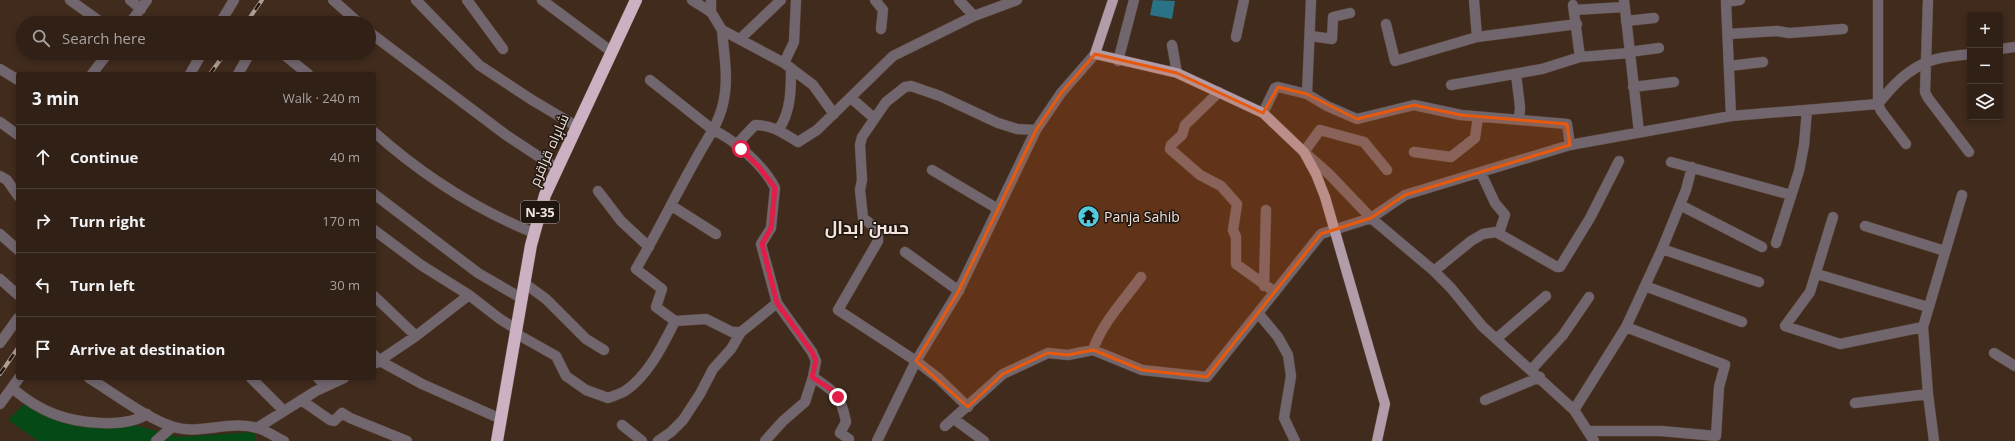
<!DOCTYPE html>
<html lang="en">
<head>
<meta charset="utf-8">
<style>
  body { margin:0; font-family:"Open Sans",Cairo,sans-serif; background:#3c2d23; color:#f1f3f6 }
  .controls { position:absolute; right:12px; top:12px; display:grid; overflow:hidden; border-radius:4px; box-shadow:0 2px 6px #0003 }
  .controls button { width:36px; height:36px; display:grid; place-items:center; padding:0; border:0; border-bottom:1px solid #4b3e35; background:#302016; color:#f1f3f6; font:20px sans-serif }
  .stop { position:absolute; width:12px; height:12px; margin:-9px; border:3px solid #e11d48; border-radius:50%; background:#fff }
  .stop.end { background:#e11d48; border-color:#fff; box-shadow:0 1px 4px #0008 }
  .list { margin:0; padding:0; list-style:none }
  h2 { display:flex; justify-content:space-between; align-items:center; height:52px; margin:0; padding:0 16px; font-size:17px }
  h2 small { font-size:13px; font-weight:400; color:#a8a3a1 }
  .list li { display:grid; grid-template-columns:26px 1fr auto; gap:12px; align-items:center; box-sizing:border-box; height:64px; padding:0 16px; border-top:1px solid #4b3e35 }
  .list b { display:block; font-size:15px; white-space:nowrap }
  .list em { font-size:13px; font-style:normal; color:#a8a3a1 }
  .icon { flex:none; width:22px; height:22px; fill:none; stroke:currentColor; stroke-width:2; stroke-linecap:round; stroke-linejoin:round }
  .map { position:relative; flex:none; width:2015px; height:441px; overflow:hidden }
  .search { position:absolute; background:#302016; box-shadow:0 2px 6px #0003; left:16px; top:16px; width:360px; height:44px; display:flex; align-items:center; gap:10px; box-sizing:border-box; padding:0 14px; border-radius:22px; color:#a8a3a1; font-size:15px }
  .panel { position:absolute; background:#302016; box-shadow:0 2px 6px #0003; left:16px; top:72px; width:360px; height:308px; border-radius:4px }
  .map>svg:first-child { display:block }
  .green { fill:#054917 }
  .water { fill:#2a7286 }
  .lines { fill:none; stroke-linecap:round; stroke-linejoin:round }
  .minor-casing { stroke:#5c493b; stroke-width:11 }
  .major-casing { stroke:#5c493b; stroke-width:11 }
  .highway-casing { stroke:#5c493b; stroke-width:13 }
  .minor { stroke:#72666e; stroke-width:10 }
  .major { stroke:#b29caa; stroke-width:10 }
  .highway { stroke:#ccb1c2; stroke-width:12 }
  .rail-casing { stroke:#ae9e93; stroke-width:4 }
  .rail { stroke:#1f1610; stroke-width:2.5; stroke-dasharray:8; stroke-linecap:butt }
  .route { stroke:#e11d48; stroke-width:5 }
  .marked { fill:#e8590c; fill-opacity:0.2; stroke:#e8590c; stroke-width:3; stroke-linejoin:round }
  .labels { text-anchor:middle; stroke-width:3; stroke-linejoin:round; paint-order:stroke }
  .shield { fill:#1f1610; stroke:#b3a69e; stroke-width:1 }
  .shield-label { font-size:13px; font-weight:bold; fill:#f2e4db }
  .street-label { font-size:14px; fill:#f2e4db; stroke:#1f1610 }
  .poi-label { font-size:14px; fill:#f2e4db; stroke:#1f1610; text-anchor:start }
  .district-label { font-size:18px; font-weight:bold; fill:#f2e4db; stroke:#1f1610 }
</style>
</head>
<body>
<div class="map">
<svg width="2015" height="441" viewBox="0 0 2015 441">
  <rect width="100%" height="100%" fill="#402b1d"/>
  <path class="green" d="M24 404 56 418 93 428 127 423 179 437 254 432 256 441H38L8 420Z"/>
  <path class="water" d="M1153 0 1175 1 1172 19 1150 15Z"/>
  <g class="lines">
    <defs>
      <path id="minor" d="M70 0 102 23
        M130 0 141 9
        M333 0 359 23
        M416 0 479 65 532 100 576 126
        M467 0 503 49
        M542 0 612 52
        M692 0 711 12 722 30 784 63
        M711 0V12
        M796 0 794 42 784 63 813 85 834 114
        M875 0 883 10 881 29
        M959 0 974 16
        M1474 0 1477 37
        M1624 0 1639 132
        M1878 0V104L1881 111 1906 144
        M1928 0 1925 92 1928 98 1969 152
        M1573 5 1580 57
        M1574 10 1624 7
        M1626 21 1654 18
        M130 23 147 0
        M220 23 234 0
        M1386 24 1395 61 1477 37 1577 24
        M722 30C724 55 729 79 723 104 721 113 717 122 713 130 734 139 765 167 775 188L771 228 761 244 777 303 812 352 816 361 813 377C834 391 841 395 846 422L840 433 849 439
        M369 32 506 135 556 168
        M1728 34 1777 31 1789 33 1843 29
        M1311 36 1332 39 1333 17 1350 13
        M1236 37 1244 0
        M740 39 781 0
        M1172 45 1177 73
        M2000 49 2015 47
        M1629 52 1659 48
        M282 53 308 74
        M1118 61 1134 0
        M1729 66 1763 62
        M0 69 18 80
        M92 74 108 53
        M190 74 202 53
        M238 74 250 53
        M1516 74 1520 107 1519 120
        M650 80 713 130C685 175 663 223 636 269L662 289 656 307 675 321
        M1451 85 1542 69 1580 57 1629 53
        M1633 87 1674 82
        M1219 92 1185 125 1182 135 1171 145 1170 149 1200 175 1221 186 1237 204 1233 230 1236 237V264L1275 292
        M1307 94 1311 0
        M851 98 874 118
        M1263 113 1275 88 1278 87 1307 94 1327 106 1357 119 1414 105 1461 115 1567 124 1570 145
        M1731 116 1878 104C1893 85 1908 69 1930 61 1942 56 1957 56 1970 54
        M0 122 18 135
        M779 129C791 111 791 90 791 68
        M374 132C421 174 475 209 534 233
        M736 145 755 125C773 125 783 133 798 142L817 130 893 56 974 16 1017 0
        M1414 152 1451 157 1475 138 1478 117
        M1671 162 1791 195
        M932 170 998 209
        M1387 170 1364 142 1320 130 1304 152 1329 174 1371 218 1434 271 1451 288 1482 326 1574 410 1594 441
        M1481 173 1495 203 1505 215 1499 233
        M0 176 7 180 18 196
        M598 191 621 221 649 247
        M374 194 478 273 521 298
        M1680 205 1762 247
        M672 206 716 234
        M1833 217 1810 292 1785 326 1840 344 1923 327
        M1865 226 1945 251
        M374 230 421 265 469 295 500 319 516 329
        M0 234 18 250
        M1776 243 1799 171 1804 145 1807 110
        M1662 249 1759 282
        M905 252 959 291
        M1434 271 1471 241 1483 234 1496 232 1557 267H1560L1590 218 1619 161
        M1817 274 1928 307
        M0 279 18 295
        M524 283 546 299 586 339 604 350
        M1264 286 1266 210
        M1645 286 1742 322
        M374 296 416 336
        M515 333 556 356 566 376 586 390 608 398C613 396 620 394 625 391 648 376 663 345 675 321L706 319 732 332H741
        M1496 339 1546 296
        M0 343 18 318
        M1093 350C1102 323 1125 299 1141 277
        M1994 353 2015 366
        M374 355 380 361 422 384 501 419
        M376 363 416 336 469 295
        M1531 370 1563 335 1589 297
        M89 378C112 392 149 420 174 427 200 435 230 420 257 428 266 430 275 437 284 441
        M251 378 284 411
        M318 378 326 386
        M12 388C25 399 38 408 54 414 77 423 125 429 147 414
        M301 400 330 420 334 421 342 413 350 418 407 441
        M1485 400 1540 377
        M1855 403 1928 394
        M0 404 19 378
        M968 407 938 378 916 361 838 310 878 241C879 230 871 224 863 218L860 190 862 180 860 145 862 137 886 102 905 87 911 86 940 96 998 123 1017 129 1036 130
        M1574 410 1626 327 1662 249 1686 190 1692 167
        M954 419 984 441
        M622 425 642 441
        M945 426 1003 374 1048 353 1068 355 1093 350 1142 370 1207 377 1258 313
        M257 428 316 391 344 378
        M1588 431H1661L1716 436 1719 387 1725 365 1626 327
        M156 441 172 427
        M658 441 671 432 683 420 700 394 713 369 731 349 741 332 777 303
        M765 441 783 421 805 402 813 377
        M877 441 916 361 958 292 1036 130 1061 93 1095 54
        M1295 441 1284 418 1291 376 1288 355 1278 337 1258 313 1321 234 1371 218 1405 195 1570 145 1731 116 1726 2 1740 0
        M1934 441 1928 394 1923 327 1962 195"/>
      <path id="major" d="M1113 0 1095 54 1177 73 1263 113 1304 152 1316 174 1325 197 1385 404 1377 441"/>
      <path id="highway" d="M497 441 531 245 545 195 636 0"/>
    </defs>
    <use href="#minor" class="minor-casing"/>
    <use href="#major" class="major-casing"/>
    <use href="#highway" class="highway-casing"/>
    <use href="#minor" class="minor"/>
    <use href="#major" class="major"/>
    <use href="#highway" class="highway"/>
    <defs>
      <path id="rail" d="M246 23 262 0
        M210 74 225 53
        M0 374 18 348"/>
    </defs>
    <use href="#rail" class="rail-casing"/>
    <use href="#rail" class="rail"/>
  </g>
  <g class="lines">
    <path class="route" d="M741 149 759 167 775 188 771 228 762 244 777 303 812 352 816 361 812 377 835 392 838 397"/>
  </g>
  <path class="marked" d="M1095 54 1177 73 1263 113 1278 87 1307 94 1357 119 1414 105 1461 115 1567 124 1570 145 1405 195 1371 218 1321 234 1207 377 1142 370 1093 350 1068 355 1048 353 1003 374 968 407 916 361 958 292 1036 130 1061 93Z"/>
  <defs>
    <symbol id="temple-disc" viewBox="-11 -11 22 22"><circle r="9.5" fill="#54cade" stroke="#1f1610"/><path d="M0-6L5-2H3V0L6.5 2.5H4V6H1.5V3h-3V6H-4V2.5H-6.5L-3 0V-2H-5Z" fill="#111"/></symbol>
  </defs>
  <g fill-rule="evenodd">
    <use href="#temple-disc" x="1076" y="204" width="25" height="25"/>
  </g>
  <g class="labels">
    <rect class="shield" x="521" y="201" width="38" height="22" rx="3"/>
    <g class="shield-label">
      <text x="540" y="217">N-35</text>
    </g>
    <g class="street-label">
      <text transform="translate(549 150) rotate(-66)" y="5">شاہراہ قراقرم</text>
    </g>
    <g class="poi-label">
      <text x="1104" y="222">Panja Sahib</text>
    </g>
    <g class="district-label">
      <text x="867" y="234">حسن ابدال</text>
    </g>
  </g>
</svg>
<div class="controls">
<button>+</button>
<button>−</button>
<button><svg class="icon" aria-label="layers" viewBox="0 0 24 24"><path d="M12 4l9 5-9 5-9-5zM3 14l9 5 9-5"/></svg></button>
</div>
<div class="stop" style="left:741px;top:149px"></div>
<div class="stop end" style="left:838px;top:397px"></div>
<div class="search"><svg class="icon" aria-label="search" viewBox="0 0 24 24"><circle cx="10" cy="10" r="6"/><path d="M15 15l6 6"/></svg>Search here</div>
<section class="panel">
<h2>3 min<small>Walk · 240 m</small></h2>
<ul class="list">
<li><svg class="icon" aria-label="ahead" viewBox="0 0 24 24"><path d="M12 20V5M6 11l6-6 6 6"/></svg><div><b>Continue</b></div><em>40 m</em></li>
<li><svg class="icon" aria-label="right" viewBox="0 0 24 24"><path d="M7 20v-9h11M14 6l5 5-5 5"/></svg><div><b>Turn right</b></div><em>170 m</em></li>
<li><svg class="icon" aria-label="left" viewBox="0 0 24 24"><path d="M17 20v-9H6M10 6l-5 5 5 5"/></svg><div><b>Turn left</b></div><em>30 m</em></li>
<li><svg class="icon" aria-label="arrive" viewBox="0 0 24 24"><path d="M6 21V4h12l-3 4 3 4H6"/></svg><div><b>Arrive at destination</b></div></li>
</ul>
</section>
</div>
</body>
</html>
